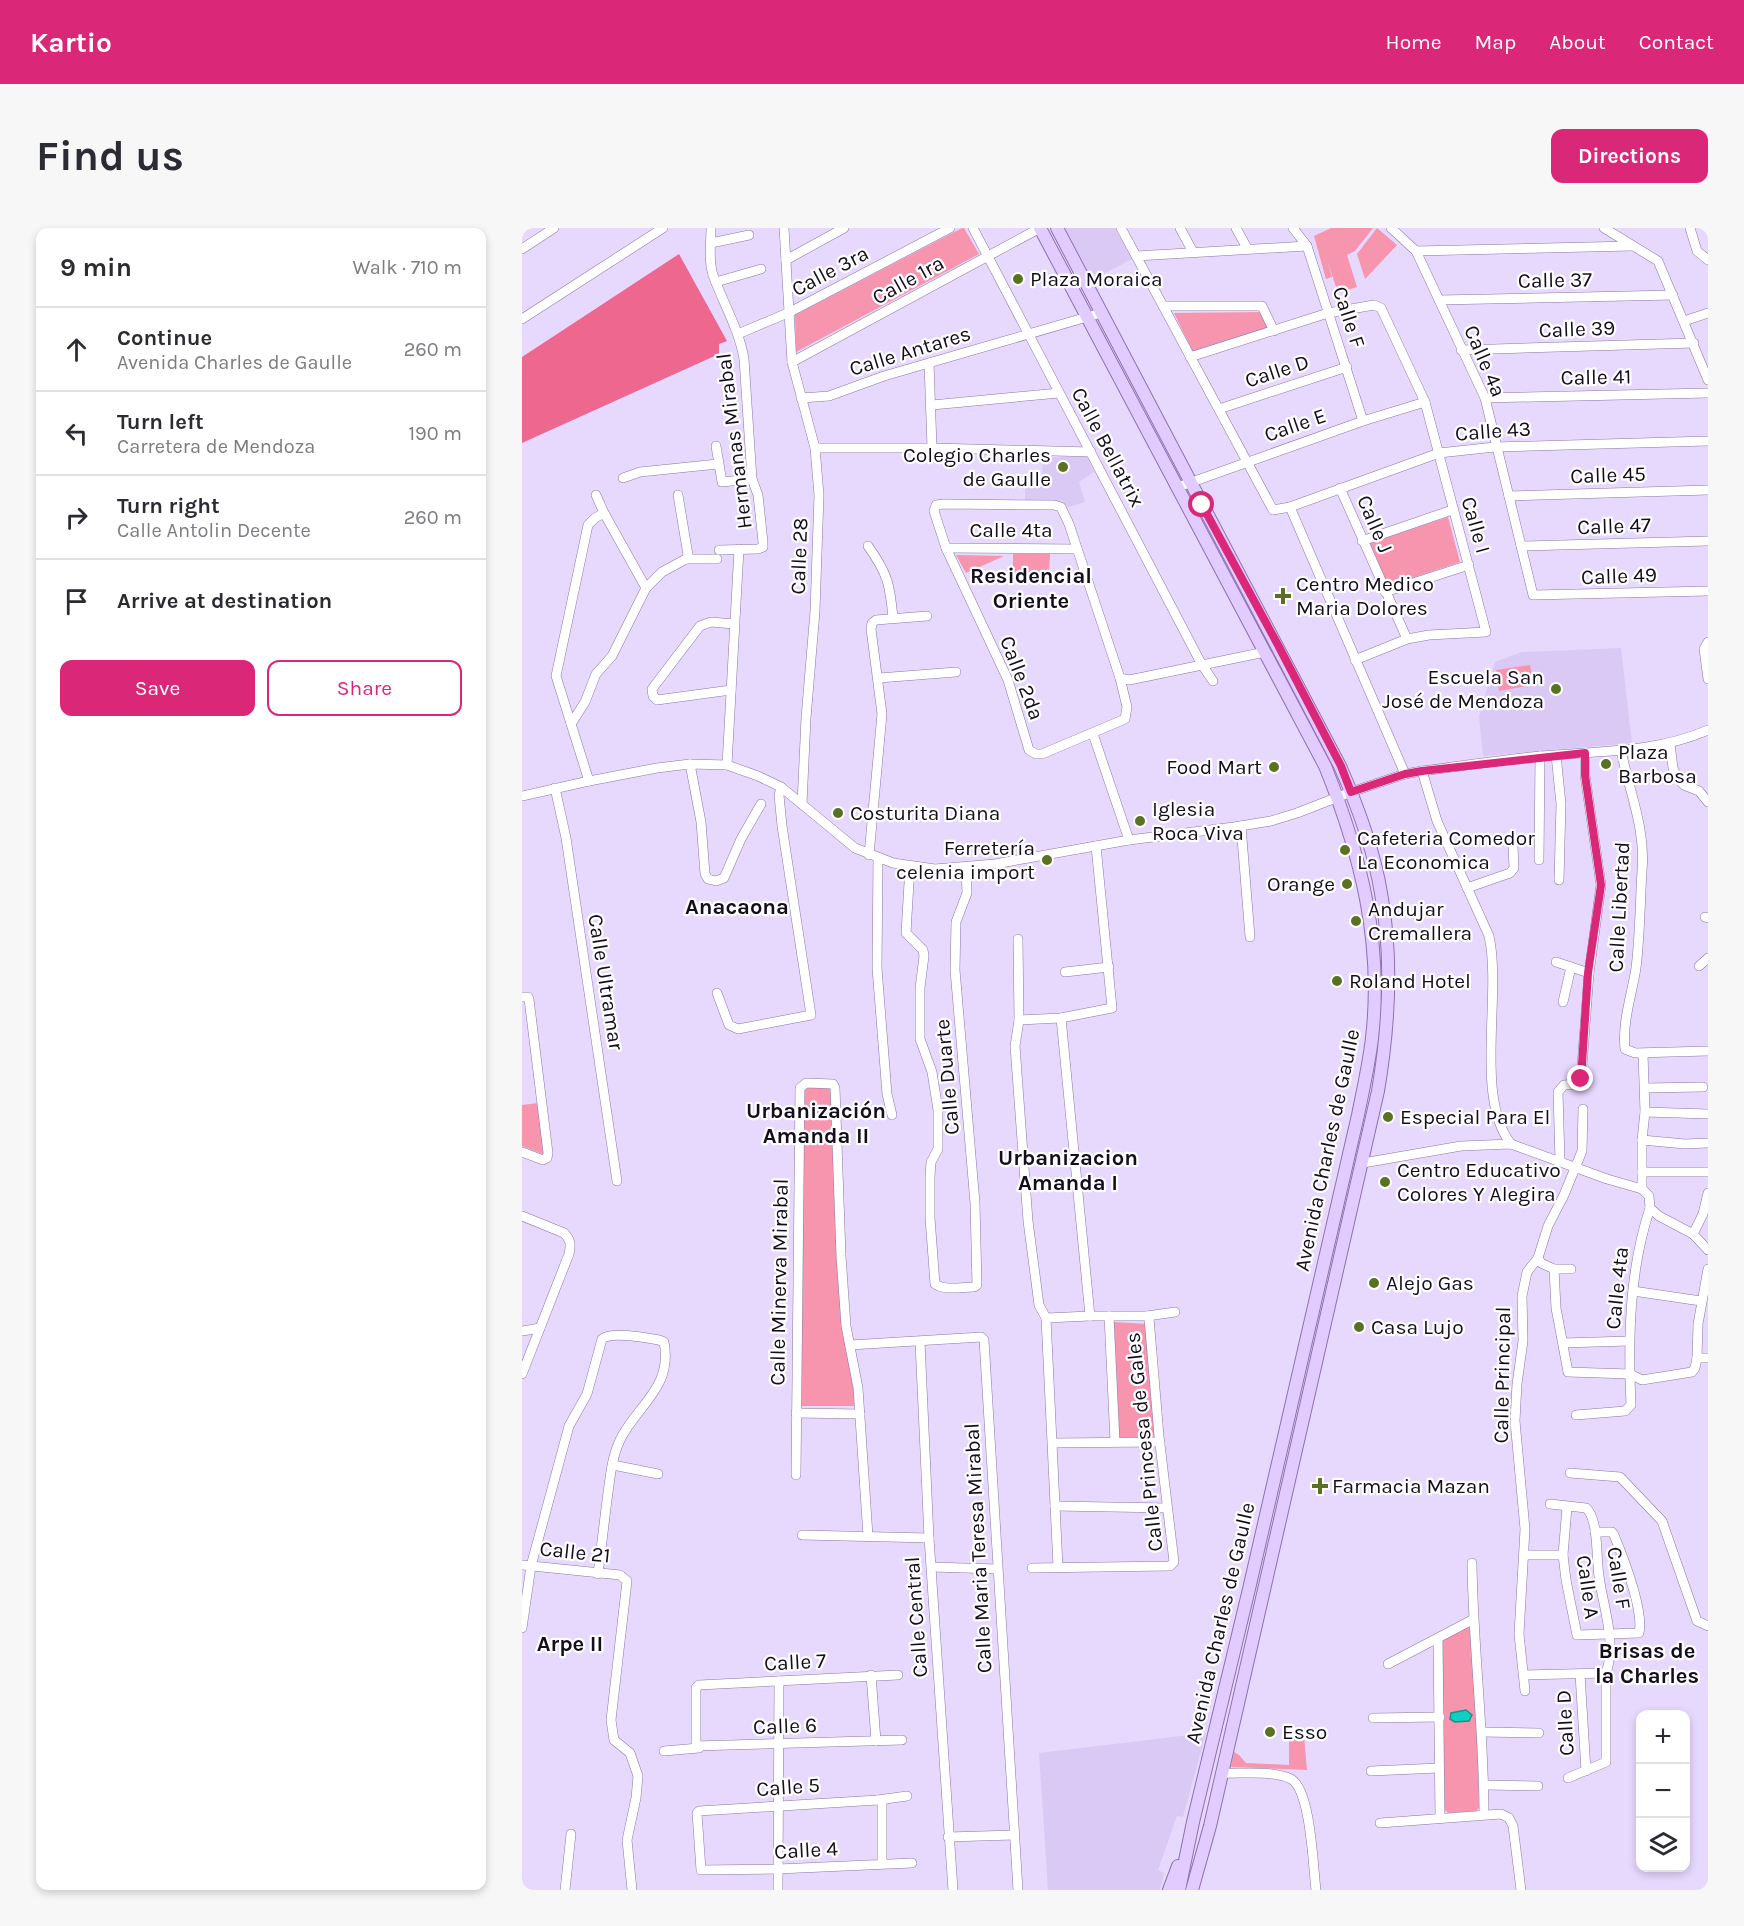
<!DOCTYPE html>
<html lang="en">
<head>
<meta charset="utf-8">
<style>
	body { margin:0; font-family:Karla,sans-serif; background:#f7f7f7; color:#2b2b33 }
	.controls { position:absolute; right:18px; bottom:18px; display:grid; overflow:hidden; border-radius:12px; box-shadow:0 3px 9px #0003 }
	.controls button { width:54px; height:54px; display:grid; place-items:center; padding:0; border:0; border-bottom:2px solid #e1e1e2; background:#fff; color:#2b2b33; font:30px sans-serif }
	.stop { position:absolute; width:18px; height:18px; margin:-14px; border:4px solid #db2777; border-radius:50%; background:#fff }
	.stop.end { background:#db2777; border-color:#fff; box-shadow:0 2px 6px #0008 }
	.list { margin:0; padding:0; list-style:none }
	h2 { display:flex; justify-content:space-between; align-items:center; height:78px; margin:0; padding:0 24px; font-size:26px }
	h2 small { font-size:20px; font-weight:400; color:#7c7c81 }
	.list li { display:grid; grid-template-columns:39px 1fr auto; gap:18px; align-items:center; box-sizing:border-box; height:84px; padding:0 24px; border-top:2px solid #e1e1e2 }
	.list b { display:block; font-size:22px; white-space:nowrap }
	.list p { margin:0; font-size:20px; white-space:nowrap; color:#7c7c81 }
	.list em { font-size:20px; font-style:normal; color:#7c7c81 }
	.actions { display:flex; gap:12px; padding:18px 24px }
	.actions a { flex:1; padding:14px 0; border:2px solid #db2777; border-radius:12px; text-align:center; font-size:21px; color:#db2777 }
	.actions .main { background:#db2777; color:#fff }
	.icon { flex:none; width:33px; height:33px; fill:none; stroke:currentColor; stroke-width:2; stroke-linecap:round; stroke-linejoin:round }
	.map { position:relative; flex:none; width:1186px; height:1662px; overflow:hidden; border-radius:12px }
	header { display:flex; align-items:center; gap:36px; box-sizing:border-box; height:84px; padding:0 30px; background:#db2777; color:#fff }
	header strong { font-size:28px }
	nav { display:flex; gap:33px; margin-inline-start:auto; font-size:21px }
	.intro { display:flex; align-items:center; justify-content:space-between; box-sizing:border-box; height:144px; padding:0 36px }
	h1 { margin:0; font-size:42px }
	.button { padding:15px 27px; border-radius:12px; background:#db2777; color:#fff; font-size:21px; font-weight:700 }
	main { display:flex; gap:36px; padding:0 36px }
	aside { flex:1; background:#fff; border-radius:12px; box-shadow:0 3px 9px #0003 }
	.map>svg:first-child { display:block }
</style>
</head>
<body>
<header>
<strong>Kartio</strong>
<nav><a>Home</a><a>Map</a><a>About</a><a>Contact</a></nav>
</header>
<div class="intro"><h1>Find us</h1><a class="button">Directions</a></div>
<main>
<aside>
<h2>9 min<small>Walk · 710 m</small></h2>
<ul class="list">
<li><svg class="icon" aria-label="ahead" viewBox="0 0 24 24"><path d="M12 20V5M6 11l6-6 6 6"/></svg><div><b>Continue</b><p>Avenida Charles de Gaulle</p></div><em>260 m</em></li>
<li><svg class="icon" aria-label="left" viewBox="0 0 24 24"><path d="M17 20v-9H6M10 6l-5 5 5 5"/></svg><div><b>Turn left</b><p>Carretera de Mendoza</p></div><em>190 m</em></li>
<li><svg class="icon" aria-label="right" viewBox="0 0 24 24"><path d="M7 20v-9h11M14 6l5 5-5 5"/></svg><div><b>Turn right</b><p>Calle Antolin Decente</p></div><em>260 m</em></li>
<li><svg class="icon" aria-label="arrive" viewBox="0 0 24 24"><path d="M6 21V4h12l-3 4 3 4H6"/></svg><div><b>Arrive at destination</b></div></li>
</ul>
<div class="actions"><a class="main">Save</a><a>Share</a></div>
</aside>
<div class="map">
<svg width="1186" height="1662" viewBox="0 0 1186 1662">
	<rect width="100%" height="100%" fill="#e7d8fe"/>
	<g fill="#dbc9f5">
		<polygon points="543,0 593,0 610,31 570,52"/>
		<polygon points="521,229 565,229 572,244 557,254 563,274 546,279 540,273 503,273 503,253 520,252"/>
		<polygon points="1099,420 1110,515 961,528 957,488 973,434 1000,424"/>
		<polygon points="684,1505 661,1589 655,1588 636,1642 642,1645 638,1662 526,1662 517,1525"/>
	</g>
	<g fill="#f794ae">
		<polygon points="440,0 442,0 457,26 274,124 273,87"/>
		<polygon points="809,0 851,0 833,23 825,27 835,59 816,65 805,32 810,49 804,51 792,8"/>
		<polygon points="855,0 875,17 843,51 835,26"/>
		<polygon points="742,84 749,102 672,126 652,85"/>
		<polygon points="926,289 938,334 866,358 848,315"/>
		<polygon points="491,326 528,326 527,345 491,345"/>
		<polygon points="434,327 482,328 444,345"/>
		<polygon points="1008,437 1012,457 977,463 974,442"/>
		<polygon points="281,858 311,859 314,991 335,1178 275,1178"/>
		<polygon points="17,875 23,927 0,918 0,877"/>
		<polygon points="592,1094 625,1096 635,1210 595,1211"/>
		<polygon points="945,1399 948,1401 955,1484 957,1580 954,1583 926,1585 922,1581 922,1575 919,1415 922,1409"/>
		<polygon points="782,1508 785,1542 709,1539 712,1524 717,1527 724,1535 767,1537 767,1511"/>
	</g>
	<polygon fill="#ed678f" points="157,26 205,113 197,116 197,126 0,215 0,129"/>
	<polygon fill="#0ed0be" stroke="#10968e" stroke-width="1.5" points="944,1482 950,1487 947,1493 933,1494 928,1491 929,1485"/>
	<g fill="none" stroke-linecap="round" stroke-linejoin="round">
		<defs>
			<g id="minor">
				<path d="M189,0C189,15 186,32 191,47C201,75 217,101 222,131L230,251L236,267L241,314V319L236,321L197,322"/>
				<polyline points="262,0 270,134 293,220 297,267 293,383 284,490 280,576"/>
				<polyline points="451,0 680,437 691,453"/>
				<polyline points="599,0 751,282 768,279 917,225 973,219 1186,213"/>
				<polyline points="658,0 671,24"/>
				<polyline points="714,0 725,20"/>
				<polyline points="771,0 785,18 841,193"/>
				<polyline points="869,0 894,23 963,170 1011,367 1186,363"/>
				<polyline points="1082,0 1136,33 1186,152"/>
				<polyline points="1168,0 1175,23 1186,32"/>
				<polyline points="189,15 227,7"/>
				<polyline points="0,21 32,0"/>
				<polyline points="894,23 1110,18"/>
				<polyline points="614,28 785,18"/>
				<polyline points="264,32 322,0"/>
				<polyline points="194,54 239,41"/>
				<polyline points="917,72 1151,67"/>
				<polyline points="641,78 740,78 752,103"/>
				<polyline points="0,91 141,0"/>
				<polyline points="1162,93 1186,85"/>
				<polyline points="216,106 268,84 428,0"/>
				<polyline points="939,122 1172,115"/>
				<polyline points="668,129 806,85 852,77 859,80 903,174 964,404 907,407 885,411 833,432"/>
				<polyline points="270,134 518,0"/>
				<polyline points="407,135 410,220"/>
				<polyline points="279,170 307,168 362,148 579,85"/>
				<polyline points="963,170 1186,165"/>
				<polyline points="410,177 537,165"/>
				<polyline points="697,181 825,139"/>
				<polyline points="194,218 200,254 230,251"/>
				<polyline points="293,220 410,220 569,224"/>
				<polyline points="101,250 118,244 196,236"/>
				<polyline points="656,259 841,193 903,174"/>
				<polyline points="818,260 885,411"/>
				<polyline points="74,267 82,285 124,360"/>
				<polyline points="156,267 166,327 164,331"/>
				<polyline points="987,268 1186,262"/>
				<polygon points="422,276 532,277 539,279 547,296 598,450 605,479 603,491 520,526 514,526 507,522 486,452 424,320 412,283 414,277"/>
				<polyline points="768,279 883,546"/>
				<polyline points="840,313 930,282"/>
				<path d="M346,318C366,346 368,357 371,390"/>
				<polyline points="999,318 1186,313"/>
				<polyline points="424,320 555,321"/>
				<polyline points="863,364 947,337"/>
				<polyline points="1186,414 1182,421 1186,451"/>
				<polyline points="357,450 434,444"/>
				<polyline points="598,450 607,452 617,450 743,424"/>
				<polyline points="209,462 135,472 131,468 130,461 178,398 189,394 212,396"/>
				<polyline points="49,496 63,474 74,446 90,428 124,360 140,344 164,331 195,331"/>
				<polyline points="571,506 607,612"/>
				<polyline points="1148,516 1151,540 1156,551 1162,557 1177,563 1186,574"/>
				<path d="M1099,522C1107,563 1124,601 1120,643C1118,675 1118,708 1114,740C1110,766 1100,794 1103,821L1113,825L1186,823"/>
				<polyline points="1034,527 1039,576 1037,652"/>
				<polyline points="168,536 179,594 183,646 186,651 194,653 202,650 219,611 239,576"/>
				<polyline points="205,537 217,321"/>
				<path d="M900,543L915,593L967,708C980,767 952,869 989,916"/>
				<polyline points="67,553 34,448 66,297 73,290 82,285"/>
				<polyline points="33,560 44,610 95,953"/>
				<path d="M0,568L67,553L135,540L168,536L205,537L236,548L259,559L333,620L371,635L413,641L473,636L607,612L712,599L749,593L775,585L829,564L883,546L900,543C940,538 979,532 1019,528C1075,523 1133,525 1186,502"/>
				<polyline points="719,598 728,709"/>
				<polyline points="347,627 360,486 349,401 350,395 354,392 405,388"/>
				<polyline points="356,630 355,740 365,866 370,887"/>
				<polyline points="1017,632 1018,528"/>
				<path d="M388,638L384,705L401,722L402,728L398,760V811L410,844L416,882V921L409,934L408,949V990L413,1056C423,1063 440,1059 452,1059L455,1057L453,975L433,742L434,694L445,665L444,639"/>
				<polyline points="945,660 988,645 992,640 991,617"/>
				<polyline points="1183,689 1186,690"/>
				<polyline points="496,711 497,792 493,818 506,993 517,1077 524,1090 536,1339"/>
				<polyline points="1034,734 1067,745"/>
				<polyline points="1177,738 1186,730"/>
				<polyline points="543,744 587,739"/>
				<polyline points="195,765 207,797 216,801 289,787 260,598 257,567 259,559"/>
				<polyline points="0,769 6,769 7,771 26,925 25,930 21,932 0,924"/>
				<polyline points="1041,774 1049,739"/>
				<polyline points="539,790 568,1088"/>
				<polyline points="497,792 539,790 590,780 574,618"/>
				<polyline points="1123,860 1181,859"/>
				<polyline points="1123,884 1186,886"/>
				<polyline points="1120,912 1163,916 1186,915"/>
				<polyline points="1038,933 1036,864 1042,857 1056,856 1059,851 1067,745 1079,657 1063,547 1063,525"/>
				<polyline points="841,935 939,918 989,916 1085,951 1120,961 1127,968 1128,980 1137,988 1171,1006 1186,1022"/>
				<polyline points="1120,944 1186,944"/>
				<polyline points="1120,961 1120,912 1123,884 1121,826"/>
				<path d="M0,988L42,1005C49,1012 49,1017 47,1026L0,1146"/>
				<polyline points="1171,1006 1181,986 1186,965"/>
				<polyline points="1016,1030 1019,1035 1032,1041 1034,1080 1046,1144 1108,1146 1120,1152 1170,1144 1173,1140 1175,1130 1186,1130"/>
				<polyline points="1032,1041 1049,1041"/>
				<polyline points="1111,1063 1179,1073"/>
				<polyline points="587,1088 593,1214"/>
				<polyline points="625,1088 653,1084"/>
				<polyline points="0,1103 18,1100"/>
				<polyline points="398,1114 407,1310 431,1662"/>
				<polyline points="1041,1115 1107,1113"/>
				<polyline points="328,1117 459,1109 462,1112 496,1662"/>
				<polyline points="1175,1130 1176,1096 1186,1041"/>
				<polyline points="274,1185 338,1186"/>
				<path d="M1054,1187L1103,1183L1109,1177C1106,1111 1107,1043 1128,980"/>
				<polyline points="531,1215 638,1214"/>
				<polyline points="91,1237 136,1246"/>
				<polyline points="1048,1245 1098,1249 1140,1293 1175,1393 1186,1398"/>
				<polyline points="274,1247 278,860 284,855 311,856 313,860 319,1028 324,1098 336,1160 346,1308"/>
				<path d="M1028,1276L1064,1280C1077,1291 1074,1331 1077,1348C1081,1379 1095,1414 1084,1445V1534L1046,1550"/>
				<polyline points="533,1278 645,1280"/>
				<path d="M1045,1279L1041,1327L1044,1352L1055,1407L1117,1405C1122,1383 1101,1329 1092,1307L1090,1304H1073"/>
				<polyline points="280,1307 407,1310"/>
				<polyline points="1003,1327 1041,1327"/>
				<path d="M950,1335C951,1419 962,1502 962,1586"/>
				<polyline points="0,1337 98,1347 105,1353 89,1492 92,1512 108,1525 116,1548 114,1570 105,1612 110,1662"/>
				<polyline points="410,1339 475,1341"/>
				<polyline points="510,1340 648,1338 652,1334 637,1208 627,1090 625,1088 568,1088 524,1090"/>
				<path d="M0,1400L9,1338L47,1198L65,1166L80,1111C89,1103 125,1110 137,1112L142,1114C151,1160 115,1177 98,1212C89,1231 88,1252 85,1272C82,1296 79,1321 76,1346"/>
				<polyline points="916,1411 918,1589"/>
				<polyline points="866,1436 950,1392"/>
				<polyline points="1058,1446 1064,1543"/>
				<polyline points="349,1447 354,1513"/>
				<polyline points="376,1447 177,1457 174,1460 174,1518 380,1512"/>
				<polyline points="1002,1447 1084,1445"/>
				<polyline points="1003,1463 997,1406 1003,1301 993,1193 995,1156 1001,1113 1000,1068 1005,1044 1016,1030 1026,998 1042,967 1060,923 1061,881"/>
				<polyline points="851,1490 918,1489"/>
				<polyline points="960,1504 1017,1505"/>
				<polyline points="142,1523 177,1520"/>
				<polyline points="849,1543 917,1540"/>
				<path d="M699,1545C719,1546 752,1542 769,1551C789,1562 791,1639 794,1662"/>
				<polyline points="962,1557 1016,1558"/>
				<polyline points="356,1572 385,1568"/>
				<polyline points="858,1595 979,1586 987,1590 991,1598 999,1662"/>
				<polyline points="426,1609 492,1607"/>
				<polyline points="360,1636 360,1574 356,1572 177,1583 175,1585 179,1642 256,1641 390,1635"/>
				<polyline points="43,1662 49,1606"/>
				<polyline points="256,1662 257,1453"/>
			</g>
			<g id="major">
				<path d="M518,0L803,538C839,627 861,714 850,810C847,836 841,862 836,887L727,1361L671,1594L657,1662"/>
				<path d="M535,0L818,538C836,579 852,622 859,665C871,730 867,798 856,863L688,1598L670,1662"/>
				<polyline points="647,1662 656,1638"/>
			</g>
		</defs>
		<use href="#minor" stroke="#8a78a3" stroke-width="10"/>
		<use href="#major" stroke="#8d72af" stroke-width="14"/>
		<use href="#minor" stroke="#fff" stroke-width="9"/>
		<use href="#major" stroke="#e2cbfe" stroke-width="12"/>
	</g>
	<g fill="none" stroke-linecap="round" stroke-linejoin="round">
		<polyline stroke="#db2777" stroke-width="8" points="680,277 756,417 819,538 829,564 883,546 900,543 1063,525 1063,547 1079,657 1066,745 1059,851"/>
	</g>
	<g fill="#5a7121" stroke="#fff" stroke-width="2">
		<circle cx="496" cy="51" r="6"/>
		<circle cx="541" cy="239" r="6"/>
		<path d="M758 359h6v6h6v6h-6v6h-6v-6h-6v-6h6z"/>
		<circle cx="1034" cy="461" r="6"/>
		<circle cx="1084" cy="536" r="6"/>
		<circle cx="752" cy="539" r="6"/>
		<circle cx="316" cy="585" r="6"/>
		<circle cx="618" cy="593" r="6"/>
		<circle cx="823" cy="622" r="6"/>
		<circle cx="525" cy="632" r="6"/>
		<circle cx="825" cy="656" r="6"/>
		<circle cx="834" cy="693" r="6"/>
		<circle cx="815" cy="753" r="6"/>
		<circle cx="866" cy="889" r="6"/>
		<circle cx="863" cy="954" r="6"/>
		<circle cx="852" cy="1055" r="6"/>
		<circle cx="837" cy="1099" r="6"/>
		<path d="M795 1249h6v6h6v6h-6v6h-6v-6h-6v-6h6z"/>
		<circle cx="748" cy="1504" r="6"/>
	</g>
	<g text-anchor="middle" stroke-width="4.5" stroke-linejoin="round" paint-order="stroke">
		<g font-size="21" fill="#140d1d" stroke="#fff">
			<text transform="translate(308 43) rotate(-28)" y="7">Calle 3ra</text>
			<text transform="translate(386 52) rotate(-29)" y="7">Calle 1ra</text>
			<text transform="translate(1033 52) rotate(-1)" y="7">Calle 37</text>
			<text transform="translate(827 89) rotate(72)" y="7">Calle F</text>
			<text transform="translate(1055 101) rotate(-2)" y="7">Calle 39</text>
			<text transform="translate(388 123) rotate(-17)" y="7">Calle Antares</text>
			<text transform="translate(963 133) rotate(67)" y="7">Calle 4a</text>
			<text transform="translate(755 143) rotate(-18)" y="7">Calle D</text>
			<text transform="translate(1074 149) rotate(-1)" y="7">Calle 41</text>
			<text transform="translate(773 197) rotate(-19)" y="7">Calle E</text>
			<text transform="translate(971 203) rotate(-4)" y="7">Calle 43</text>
			<text transform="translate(212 213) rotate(-97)" y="7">Hermanas Mirabal</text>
			<text transform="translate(586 219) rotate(62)" y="7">Calle Bellatrix</text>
			<text transform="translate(1086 247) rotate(-2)" y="7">Calle 45</text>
			<text transform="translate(853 296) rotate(67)" y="7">Calle J</text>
			<text transform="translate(954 297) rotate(74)" y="7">Calle I</text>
			<text transform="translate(1092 298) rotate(-2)" y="7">Calle 47</text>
			<text x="489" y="309">Calle 4ta</text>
			<text transform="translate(277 328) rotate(-88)" y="7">Calle 28</text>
			<text transform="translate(1097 348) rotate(-2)" y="7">Calle 49</text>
			<text transform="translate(500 450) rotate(69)" y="7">Calle 2da</text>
			<text transform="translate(1097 679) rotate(-87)" y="7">Calle Libertad</text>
			<text transform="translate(84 754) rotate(81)" y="7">Calle Ultramar</text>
			<text transform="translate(425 849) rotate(-95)" y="7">Calle Duarte</text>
			<text transform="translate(805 922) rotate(-78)" y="7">Avenida Charles de Gaulle</text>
			<text transform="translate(257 1054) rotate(-89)" y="7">Calle Minerva Mirabal</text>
			<text transform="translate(1095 1060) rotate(-84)" y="7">Calle 4ta</text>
			<text transform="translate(980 1147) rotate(-89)" y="7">Calle Principal</text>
			<text transform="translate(622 1214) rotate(-96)" y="7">Calle Princesa de Gales</text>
			<text transform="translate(456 1320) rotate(-93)" y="7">Calle Maria Teresa Mirabal</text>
			<text transform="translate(53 1324) rotate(6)" y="7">Calle 21</text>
			<text transform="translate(1097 1350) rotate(81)" y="7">Calle F</text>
			<text transform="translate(1066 1359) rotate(82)" y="7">Calle A</text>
			<text transform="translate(394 1389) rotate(-94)" y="7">Calle Central</text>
			<text transform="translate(698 1395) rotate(-77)" y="7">Avenida Charles de Gaulle</text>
			<text transform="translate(273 1434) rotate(-3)" y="7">Calle 7</text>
			<text transform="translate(1043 1495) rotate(-93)" y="7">Calle D</text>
			<text transform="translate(263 1498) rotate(-2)" y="7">Calle 6</text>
			<text transform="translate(266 1559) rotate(-4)" y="7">Calle 5</text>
			<text transform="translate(284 1622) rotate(-3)" y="7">Calle 4</text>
		</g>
		<g font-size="21" fill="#140d1d" stroke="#fff" text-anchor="start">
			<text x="508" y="58">Plaza Moraica</text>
			<text x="529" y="234" text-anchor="end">Colegio Charles<tspan x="529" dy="24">de Gaulle</tspan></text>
			<text x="774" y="363">Centro Medico<tspan x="774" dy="24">Maria Dolores</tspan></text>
			<text x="1022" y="456" text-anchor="end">Escuela San<tspan x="1022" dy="24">José de Mendoza</tspan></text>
			<text x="1096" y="531">Plaza<tspan x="1096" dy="24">Barbosa</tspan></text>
			<text x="740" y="546" text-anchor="end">Food Mart</text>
			<text x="630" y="588">Iglesia<tspan x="630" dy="24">Roca Viva</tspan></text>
			<text x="328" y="592">Costurita Diana</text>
			<text x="835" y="617">Cafeteria Comedor<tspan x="835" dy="24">La Economica</tspan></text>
			<text x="513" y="627" text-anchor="end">Ferretería<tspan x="513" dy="24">celenia import</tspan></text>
			<text x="813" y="663" text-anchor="end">Orange</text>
			<text x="846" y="688">Andujar<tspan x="846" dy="24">Cremallera</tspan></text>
			<text x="827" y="760">Roland Hotel</text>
			<text x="878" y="896">Especial Para El</text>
			<text x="875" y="949">Centro Educativo<tspan x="875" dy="24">Colores Y Alegira</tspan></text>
			<text x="864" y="1062">Alejo Gas</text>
			<text x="849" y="1106">Casa Lujo</text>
			<text x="810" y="1265">Farmacia Mazan</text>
			<text x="760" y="1511">Esso</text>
		</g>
		<g font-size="22" font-weight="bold" fill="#140d1d" stroke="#fff">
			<text x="509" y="355">Residencial<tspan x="509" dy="25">Oriente</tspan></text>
			<text x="215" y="686">Anacaona</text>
			<text x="294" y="890">Urbanización<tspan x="294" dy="25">Amanda II</tspan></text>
			<text x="546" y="937">Urbanizacion<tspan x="546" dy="25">Amanda I</tspan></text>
			<text x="48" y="1423">Arpe II</text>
			<text x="1125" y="1430">Brisas de<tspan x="1125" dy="25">la Charles</tspan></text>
		</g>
	</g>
</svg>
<div class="controls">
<button>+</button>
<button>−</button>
<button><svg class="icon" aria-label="layers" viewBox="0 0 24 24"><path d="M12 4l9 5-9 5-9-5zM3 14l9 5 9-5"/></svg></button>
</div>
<div class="stop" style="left:680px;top:277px"></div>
<div class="stop end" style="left:1059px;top:851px"></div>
</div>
</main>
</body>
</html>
